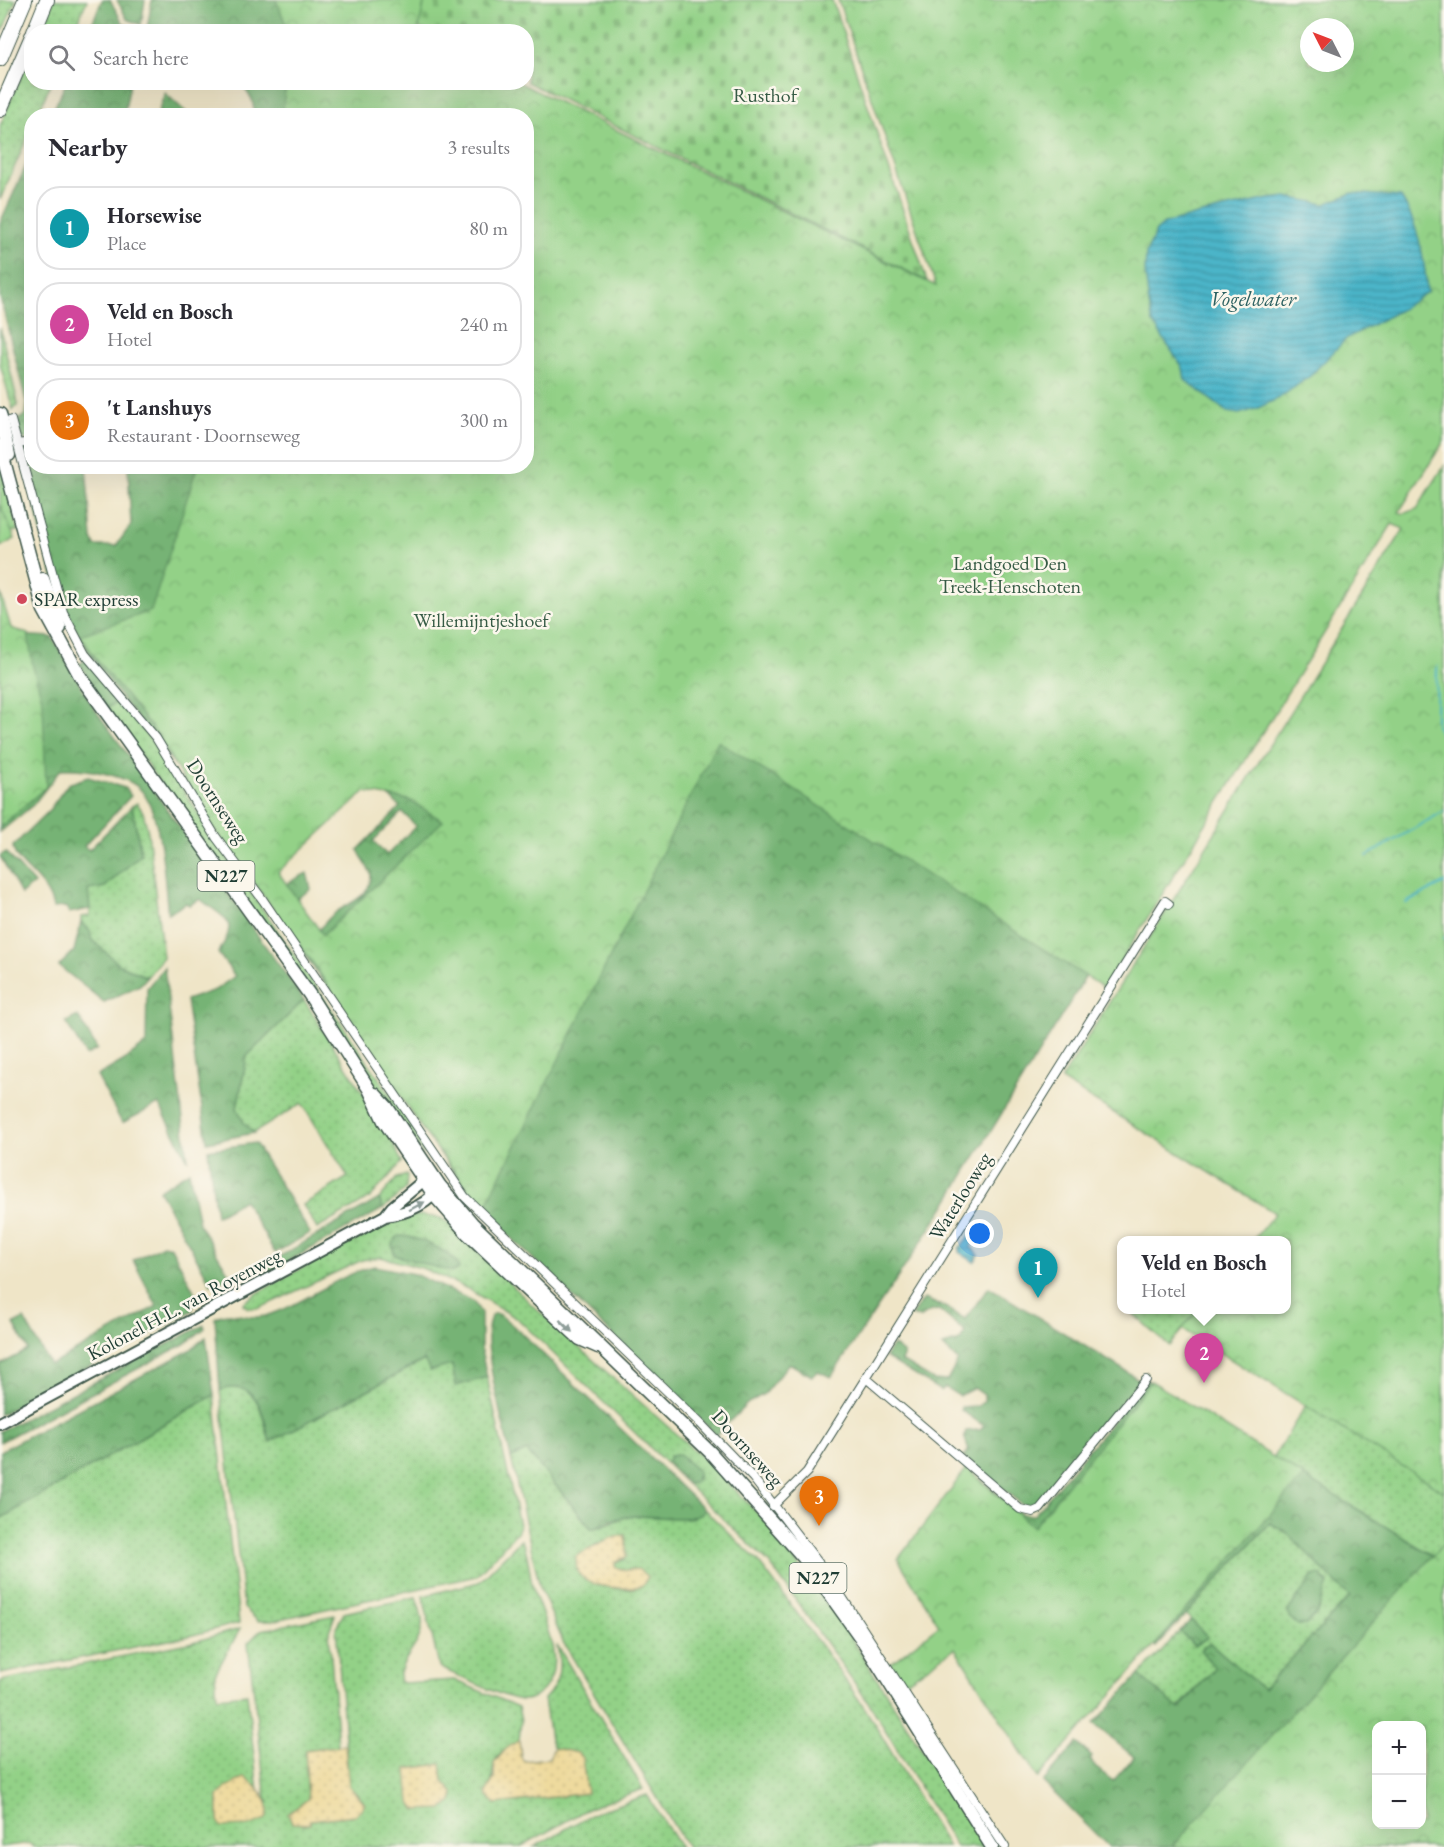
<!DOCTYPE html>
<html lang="en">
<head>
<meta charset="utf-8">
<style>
	body { margin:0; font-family:"EB Garamond",serif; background:#f2f2f3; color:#2b2b33 }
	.controls { position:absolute; right:18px; bottom:18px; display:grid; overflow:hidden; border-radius:12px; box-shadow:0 6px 24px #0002 }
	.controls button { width:54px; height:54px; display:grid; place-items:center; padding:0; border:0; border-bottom:2px solid #e1e1e2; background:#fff; color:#2b2b33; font:30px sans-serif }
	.compass { position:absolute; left:1300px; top:18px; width:54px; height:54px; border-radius:50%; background:#fff; box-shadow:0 6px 24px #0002; rotate:312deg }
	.you { position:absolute; left:980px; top:1234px; width:21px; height:21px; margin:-15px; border:4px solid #fff; border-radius:50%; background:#1a73e8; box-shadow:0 0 0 9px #1a73e833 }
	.badge { display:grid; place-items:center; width:39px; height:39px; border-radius:50%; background:#7c3aed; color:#fff; font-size:20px; font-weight:700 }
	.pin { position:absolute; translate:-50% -50px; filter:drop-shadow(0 2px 3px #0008) }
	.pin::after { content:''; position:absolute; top:32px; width:21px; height:18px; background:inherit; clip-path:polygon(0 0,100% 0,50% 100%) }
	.popup { position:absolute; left:1117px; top:1236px; width:174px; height:78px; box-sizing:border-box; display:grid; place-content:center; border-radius:12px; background:#fff; filter:drop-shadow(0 2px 4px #0005); font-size:20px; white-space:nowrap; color:#7c7c81 }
	.popup b { font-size:22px; color:#2b2b33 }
	.popup::after { content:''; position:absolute; left:50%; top:100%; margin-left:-12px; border:12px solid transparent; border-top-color:#fff }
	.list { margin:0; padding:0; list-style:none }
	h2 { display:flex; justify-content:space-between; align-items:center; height:78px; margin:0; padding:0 24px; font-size:26px }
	h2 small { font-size:20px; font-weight:400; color:#7c7c81 }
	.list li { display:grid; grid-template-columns:39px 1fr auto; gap:18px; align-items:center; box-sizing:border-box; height:84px; margin:0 12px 12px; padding:0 12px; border:2px solid #e1e1e2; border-radius:24px }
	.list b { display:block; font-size:22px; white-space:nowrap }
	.list p { margin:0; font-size:20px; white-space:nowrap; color:#7c7c81 }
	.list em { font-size:20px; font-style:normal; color:#7c7c81 }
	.icon { flex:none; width:33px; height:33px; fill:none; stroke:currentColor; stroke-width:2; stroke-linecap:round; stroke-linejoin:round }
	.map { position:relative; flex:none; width:1444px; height:1847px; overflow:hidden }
	.search { position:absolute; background:#fff; box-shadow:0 6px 24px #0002; left:24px; top:24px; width:510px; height:66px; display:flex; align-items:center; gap:15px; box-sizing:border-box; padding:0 21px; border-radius:24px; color:#7c7c81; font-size:22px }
	.panel { position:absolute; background:#fff; box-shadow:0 6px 24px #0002; left:24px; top:108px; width:510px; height:366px; border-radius:24px }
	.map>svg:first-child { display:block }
</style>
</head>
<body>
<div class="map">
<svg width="1444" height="1847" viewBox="0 0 1444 1847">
	<defs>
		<pattern id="grass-dots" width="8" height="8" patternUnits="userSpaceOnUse" patternTransform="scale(1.5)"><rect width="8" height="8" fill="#93d187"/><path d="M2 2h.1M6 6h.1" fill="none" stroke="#7eb475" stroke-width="1.8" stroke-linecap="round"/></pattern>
		<pattern id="forest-crowns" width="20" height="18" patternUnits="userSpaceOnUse" patternTransform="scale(1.5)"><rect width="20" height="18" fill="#76b374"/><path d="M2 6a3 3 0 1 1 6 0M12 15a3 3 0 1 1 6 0" fill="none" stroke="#609360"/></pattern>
		<pattern id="sand-dots" width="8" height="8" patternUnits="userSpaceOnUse" patternTransform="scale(1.5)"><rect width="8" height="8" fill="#eeda9e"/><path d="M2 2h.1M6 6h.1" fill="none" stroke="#ccbc89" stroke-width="1.8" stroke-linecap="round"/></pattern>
		<pattern id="cemetery-stones" width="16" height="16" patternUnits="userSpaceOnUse" patternTransform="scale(1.5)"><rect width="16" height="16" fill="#93d187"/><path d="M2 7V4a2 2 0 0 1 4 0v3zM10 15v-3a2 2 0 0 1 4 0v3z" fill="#7eb475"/></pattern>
		<pattern id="park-crowns" width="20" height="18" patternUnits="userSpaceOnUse" patternTransform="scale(1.5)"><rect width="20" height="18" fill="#93d187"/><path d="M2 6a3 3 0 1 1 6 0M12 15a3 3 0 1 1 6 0" fill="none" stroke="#7eb475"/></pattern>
		<pattern id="water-rules" width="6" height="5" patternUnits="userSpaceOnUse" patternTransform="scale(1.5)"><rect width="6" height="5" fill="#4bb5c9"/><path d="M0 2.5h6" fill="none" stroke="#3e94a4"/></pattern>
	</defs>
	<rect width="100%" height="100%" fill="#fbf7ec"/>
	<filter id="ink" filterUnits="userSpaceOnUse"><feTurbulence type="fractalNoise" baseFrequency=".0167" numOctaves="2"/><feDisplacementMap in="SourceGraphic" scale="12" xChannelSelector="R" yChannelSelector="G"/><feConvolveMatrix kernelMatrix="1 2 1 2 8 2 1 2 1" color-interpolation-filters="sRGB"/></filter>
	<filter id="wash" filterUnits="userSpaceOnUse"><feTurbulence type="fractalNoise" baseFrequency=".008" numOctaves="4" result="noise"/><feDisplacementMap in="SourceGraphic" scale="24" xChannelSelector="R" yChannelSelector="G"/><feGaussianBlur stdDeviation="1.35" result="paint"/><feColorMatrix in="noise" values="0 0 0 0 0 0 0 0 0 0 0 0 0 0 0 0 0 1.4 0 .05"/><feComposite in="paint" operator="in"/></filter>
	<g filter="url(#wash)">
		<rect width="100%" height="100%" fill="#efe5c7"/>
		<g fill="url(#grass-dots)" stroke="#59875e" stroke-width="1.5" fill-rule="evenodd">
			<polygon points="0,0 16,0 0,37"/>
			<polygon points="54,0 87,0 74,31 40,32"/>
			<polygon points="31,52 32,82 51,83 37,115 32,116 31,129 0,200 0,126"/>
			<polygon points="0,327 17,399 18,405 13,410 0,364"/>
			<polygon points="0,460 18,531 5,532 0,514"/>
			<polygon points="120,700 153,743 220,847 428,1149 427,1152 423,1154 107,708"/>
			<polygon points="137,803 143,812 148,832 163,957 147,977 120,965 91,939 90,931 81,922 81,917 90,916 88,890 105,887 141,854 132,806"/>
			<polygon points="304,1000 384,1126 402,1162 370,1198 317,1229 303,1205 348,1177 302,1103 254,1133 244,1123 237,1108 247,1056"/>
			<polygon points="407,1175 406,1189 383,1209 379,1199 397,1178"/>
			<path d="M422,1215L441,1218L450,1224L534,1307L714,1468L768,1524L846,1630L984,1847H956L871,1706L770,1564L687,1484L695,1482L698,1476L685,1458H669L667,1464L518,1319L468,1289L422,1268L381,1257L362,1260L260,1308H248L243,1304C250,1293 375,1230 395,1222C404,1218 413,1216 422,1215Z"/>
			<polygon points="1129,1310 1198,1310 1169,1346"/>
			<path d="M425,1360L452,1365L457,1385L487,1377L519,1525L518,1531L476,1576L271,1621H258L244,1608L220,1390C260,1378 261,1415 270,1442Z"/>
			<polygon points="214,1395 239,1623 189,1636 0,1674 0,1519"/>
			<polygon points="1306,1405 1444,1487 1444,1548 1435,1557 1273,1458"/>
			<path d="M527,1451L592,1529L629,1516L692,1518L702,1513L704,1509L758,1561L822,1647L866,1710L948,1847H687L563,1642L540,1587L511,1458ZM625,1535V1560L615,1562V1567L626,1570L633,1569L643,1585C624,1594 588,1587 576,1569C588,1545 598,1541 625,1535Z"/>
			<polygon points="1270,1523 1286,1532 1350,1597 1263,1689 1210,1643 1215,1668 1177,1709 1139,1675 1180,1631 1194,1646 1207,1636 1186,1615"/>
			<path d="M521,1540C529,1551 529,1574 533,1588C541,1618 568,1661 544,1689C539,1695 533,1699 525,1700C511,1702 459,1676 443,1669L439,1666L423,1596L479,1582Z"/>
			<path d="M416,1597C419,1606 423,1617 422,1625C420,1649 400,1656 399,1681L403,1683L454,1680L518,1707L521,1721L519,1740C511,1747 497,1753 494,1764C491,1775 495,1782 486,1792L496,1804L587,1793L581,1758L577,1753L554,1748L550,1739L544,1699C561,1682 561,1667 557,1645L643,1789L591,1807L520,1847H33L29,1843L0,1847V1681L189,1643L240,1629L215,1674L217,1697L247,1694L258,1791L248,1780L218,1796V1820L269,1801L266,1798L248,1643L261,1630L335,1615L329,1631L338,1746L305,1750L308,1799L288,1814L292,1823L310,1824V1820L356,1815L363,1801L349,1786L336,1627L344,1613ZM441,1764L443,1781L454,1797L407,1769Z"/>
			<polygon points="647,1795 680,1847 534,1847 594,1813"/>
		</g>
		<g fill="url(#forest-crowns)" stroke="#4a7854" stroke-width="1.5" fill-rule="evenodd">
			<polygon points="102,0 110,0 123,23 137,31 89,31"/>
			<polygon points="117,0 145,0 141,25 127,19"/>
			<polygon points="152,0 277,0 292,31 167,32 165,26 147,29"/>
			<path d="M240,82L478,83L932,305L1038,114L1088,973L940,1214L831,1377L818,1371L812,1376L789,1363L764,1394L748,1403L716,1435L473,1201L269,903L289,882L307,873L311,889L294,901L318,931C323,925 328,918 335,913C351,901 371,898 371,874L358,850L400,807L389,796L363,790L180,772C149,732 115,693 88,651C49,592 37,515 22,446L31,445L32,466L86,467L92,538L95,546H116L131,525L128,467L526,466V116L255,115L252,99ZM402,812L416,826L387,855L373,841Z"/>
			<polygon points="130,83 124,115 51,115 66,83"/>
			<polygon points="165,93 187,113 187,115 157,115"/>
			<polygon points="31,155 32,438 21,440 16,422 26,414 27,405 0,297 0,223"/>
			<path d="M20,635L52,637L94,708L304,1000L247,1056L237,1108L244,1123L254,1133L207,1142L186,1000L215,990L235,976L218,953C240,920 226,920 200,899L189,905L186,903L168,914C164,882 163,813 140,789C125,774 82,768 61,769L33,805L0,832Z"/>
			<polygon points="86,660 120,700 107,708 79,664"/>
			<path d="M88,777L125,788L131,796L84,846L89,850L132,806L141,854L105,887L88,890L90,909L69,913L66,907L53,908C48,879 14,866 13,846L47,813L68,784Z"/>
			<polygon points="6,852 34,884 21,894 0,856"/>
			<polygon points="81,922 90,931 91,939 120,965 147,977 140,985 104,1002 59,966 74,951"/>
			<polygon points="164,967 188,1160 159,1104 122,1123 97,1076 123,1061 146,1044 147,988"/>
			<polygon points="78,1016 97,1049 86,1056 66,1022"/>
			<polygon points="255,1143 310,1233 275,1253 244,1200 216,1216 208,1150"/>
			<polygon points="189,1171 199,1224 231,1277 211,1284 159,1190"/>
			<polygon points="379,1199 383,1209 269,1272 265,1265"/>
			<path d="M398,1236C414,1235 456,1252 459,1269L452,1272L397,1256L394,1254L392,1244Z"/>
			<polygon points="163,1245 171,1247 196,1295 192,1311 0,1415 0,1365 28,1350 14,1324 24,1319 50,1365 58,1361 157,1306 133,1260"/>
			<path d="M375,1266L414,1274L473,1301L481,1313V1351L487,1377L456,1386L452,1365L430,1371L424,1360L270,1442C263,1414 259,1378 220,1390L215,1318C232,1308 247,1321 265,1316C304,1305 336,1275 375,1266Z"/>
			<polygon points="989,1287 1140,1380 1038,1504 1029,1510 963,1457 969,1450 964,1436 966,1431 980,1430 984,1426 961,1410 961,1407 978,1406 984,1401 984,1395 974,1388 959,1396 945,1387 941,1391 885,1357 893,1345 904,1354 901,1361 933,1380 947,1381 958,1361 943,1346 960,1341 965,1332 939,1310 931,1311 919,1318 912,1315 924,1299 945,1307 965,1319"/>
			<path d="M493,1314H499L517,1329L704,1509L702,1513C692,1523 649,1515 633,1516C619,1517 604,1522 592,1529L527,1451L511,1458C506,1433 476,1331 493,1314Z"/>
			<polygon points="204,1325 205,1328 186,1343 0,1442 0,1431"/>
			<polygon points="206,1337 214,1395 0,1519 0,1451 190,1350"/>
			<path d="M1147,1380L1435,1557L1444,1847H1109L1043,1782L1077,1743L1092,1757L1090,1759L1095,1767L1113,1781L1134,1757L1094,1724L1139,1675L1179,1709L1215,1668L1200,1650L1210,1643L1263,1689L1350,1597L1286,1532L1270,1523L1156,1647L974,1474L1022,1514L1034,1515ZM1376,1726H1422V1824H1376Z"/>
			<polygon points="679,1455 698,1471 695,1482 687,1484 667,1464 670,1456"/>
			<polygon points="1319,1574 1328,1584 1317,1613 1306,1625 1298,1625 1289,1617 1288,1611 1313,1576"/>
			<polygon points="1191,1620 1208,1637 1194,1646 1180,1631"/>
		</g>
		<g fill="url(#sand-dots)" stroke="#868c69" stroke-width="1.5">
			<path d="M625,1535L627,1557L615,1562V1567L626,1570L638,1569L648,1577L643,1585C630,1591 595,1588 583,1578C576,1573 576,1564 576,1556L611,1538Z"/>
			<polygon points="519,1740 521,1757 524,1761 549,1758 554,1748 578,1753 582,1758 587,1793 496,1804 487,1797 486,1792 494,1779 494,1763 506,1749"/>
			<polygon points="345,1745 349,1786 365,1804 356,1815 310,1820 310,1824 292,1823 288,1814 308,1799 305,1750"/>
			<polygon points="441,1764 443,1781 454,1794 452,1802 443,1809 416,1810 410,1802 407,1769"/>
			<path d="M245,1777C259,1790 274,1800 266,1819L249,1826L222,1827L218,1821V1796L227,1787Z"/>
		</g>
		<polygon fill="url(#cemetery-stones)" stroke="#59875e" stroke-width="1.5" points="420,0 832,0 927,281 527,82 526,32 425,31 411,24"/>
		<g fill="url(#park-crowns)" stroke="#59875e" stroke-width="1.5" fill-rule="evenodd">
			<polygon points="276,0 425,0 418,31 289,32"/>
			<path d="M838,0H1444V441L1399,512L1403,514L1417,509L1444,466V1492L1182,1329L1198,1310H1286V1240H1253L1275,1213L1061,1080L1404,529L1392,524L1104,988L718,741L484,1209L424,1132L315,966L205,817L157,734L99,663L80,635L151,611L197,467L526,466V116L282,115L286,83H520L936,286ZM1309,27H1345V63H1309ZM365,792L409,800L443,821L323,935L278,872Z"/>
			<polygon points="0,505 15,539 0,547"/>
			<polygon points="0,592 11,628 28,634 33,667 43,702 46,787 0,827"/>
			<polygon points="1151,1381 1304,1476 1038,1778 955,1648 903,1684 885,1664 891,1663 939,1625 898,1559 967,1468 1033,1527"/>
			<path d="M1444,1543V1847H1172ZM1376,1726H1422V1824H1376Z"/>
		</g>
		<g fill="url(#water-rules)" stroke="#35797e" stroke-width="1.5">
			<path d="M1352,193L1401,197C1418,224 1425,260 1427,292L1400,310L1347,338L1310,376L1279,398L1256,409L1239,414L1227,412L1185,380L1183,368L1153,323L1149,305L1145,272L1146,254L1156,231L1164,224L1197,215L1268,199L1287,197L1325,204Z"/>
			<polygon points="972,1233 975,1236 971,1247 979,1255 974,1262 959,1252 959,1248"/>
		</g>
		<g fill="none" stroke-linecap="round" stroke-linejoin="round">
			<g stroke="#4bb5c9" stroke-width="2">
				<polyline points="1437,666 1436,725 1444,740"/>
				<polyline points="1367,856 1444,811"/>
				<polyline points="1406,903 1444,883"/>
				<polyline points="1443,939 1444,939"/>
			</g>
		</g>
	</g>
	<g filter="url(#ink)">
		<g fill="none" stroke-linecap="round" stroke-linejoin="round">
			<defs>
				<g id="street">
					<polyline points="11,420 63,612 85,654 156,738 216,837 263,900 465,1197 700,1423 753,1478 827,1574 1005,1847"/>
					<polyline points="17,444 32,442"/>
					<polyline points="97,466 106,466"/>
					<polyline points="866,1378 1020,1509 1033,1512 1040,1509 1146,1380"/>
					<polyline points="773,1506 807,1472 1165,901 1169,904"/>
				</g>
				<path id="secondary" d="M0,1423L385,1216C407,1213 428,1205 440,1186L423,1181L392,1207L385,1216"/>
				<g id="primary">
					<polyline points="0,414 9,455"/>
					<polyline points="0,446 44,610 80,676 309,994 369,1089 384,1121 434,1195 468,1234 538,1300 580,1339 598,1347"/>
					<polyline points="43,579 60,628"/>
					<polyline points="375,1094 387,1107 440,1186 472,1223 710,1452 803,1557 865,1644 992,1847"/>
				</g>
				<g id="highway">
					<polyline points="34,32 47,0"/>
					<polyline points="0,59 25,0"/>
					<polyline points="0,110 32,36"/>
				</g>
			</defs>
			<use href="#street" stroke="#3e564a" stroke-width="10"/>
			<use href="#secondary" stroke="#3e564a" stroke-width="14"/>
			<use href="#primary" stroke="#3e564a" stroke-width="15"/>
			<use href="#highway" stroke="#3e564a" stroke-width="16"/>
			<use href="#street" stroke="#fff" stroke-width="8"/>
			<use href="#secondary" stroke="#fff" stroke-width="10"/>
			<use href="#primary" stroke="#fff" stroke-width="12"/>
			<use href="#highway" stroke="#fff" stroke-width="14"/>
		</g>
		<defs><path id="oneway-solid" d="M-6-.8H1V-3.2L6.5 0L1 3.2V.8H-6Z" transform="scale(1.5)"/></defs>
		<g fill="#8f9e9a">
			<use href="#oneway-solid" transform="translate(417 1206) rotate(-28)"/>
			<use href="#oneway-solid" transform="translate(566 1326) rotate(43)"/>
		</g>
	</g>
	<circle fill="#d1495b" stroke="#fbf7ec" stroke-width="2" cx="22" cy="599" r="6"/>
	<g text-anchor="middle" stroke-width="5" stroke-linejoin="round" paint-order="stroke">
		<g fill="#fbf7ec" stroke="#61756b" stroke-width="1.5">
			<rect x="197.5" y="861" width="57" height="30" rx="4.5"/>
			<rect x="789.5" y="1563" width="57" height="30" rx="4.5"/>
		</g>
		<g font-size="18" font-weight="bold" fill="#1f3d34">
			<text x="226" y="882">N227</text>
			<text x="818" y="1584">N227</text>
		</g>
		<g font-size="20" fill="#365b45" stroke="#fbf7ec">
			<text x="765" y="102">Rusthof</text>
			<text x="1010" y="570">Landgoed Den<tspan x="1010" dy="23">Treek-Henschoten</tspan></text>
			<text x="481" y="627">Willemijntjeshoef</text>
		</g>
		<g font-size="20" fill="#1f3d34" stroke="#fbf7ec" text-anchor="start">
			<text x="34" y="606">SPAR express</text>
		</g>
		<g font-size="20" fill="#1f3d34" stroke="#fbf7ec">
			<text transform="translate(218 801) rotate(57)" y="7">Doornseweg</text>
			<text transform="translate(960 1196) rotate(-58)" y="7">Waterlooweg</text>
			<text transform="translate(184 1304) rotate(-28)" y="7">Kolonel H.L. van Royenweg</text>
			<text transform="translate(748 1448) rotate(48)" y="7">Doornseweg</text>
		</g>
		<g font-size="21" font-style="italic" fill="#2c6161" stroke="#fbf7ec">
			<text x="1253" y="306">Vogelwater</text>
		</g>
	</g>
</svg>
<div class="controls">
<button>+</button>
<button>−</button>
</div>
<svg class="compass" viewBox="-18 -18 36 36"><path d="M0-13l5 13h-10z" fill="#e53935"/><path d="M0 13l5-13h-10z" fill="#7c7c81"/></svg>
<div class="you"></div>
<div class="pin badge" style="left:1038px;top:1298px;background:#0f9aa8">1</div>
<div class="pin badge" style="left:1204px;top:1383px;background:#d1479c">2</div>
<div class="popup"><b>Veld en Bosch</b>Hotel</div>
<div class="pin badge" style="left:819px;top:1526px;background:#e8710a">3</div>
<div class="search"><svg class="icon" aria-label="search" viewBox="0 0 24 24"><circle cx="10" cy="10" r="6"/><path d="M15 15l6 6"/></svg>Search here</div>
<section class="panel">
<h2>Nearby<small>3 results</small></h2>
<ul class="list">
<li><span class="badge" style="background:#0f9aa8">1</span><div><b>Horsewise</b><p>Place</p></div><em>80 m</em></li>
<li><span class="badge" style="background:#d1479c">2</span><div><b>Veld en Bosch</b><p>Hotel</p></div><em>240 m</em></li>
<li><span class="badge" style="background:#e8710a">3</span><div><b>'t Lanshuys</b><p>Restaurant · Doornseweg</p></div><em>300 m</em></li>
</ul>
</section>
</div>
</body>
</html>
